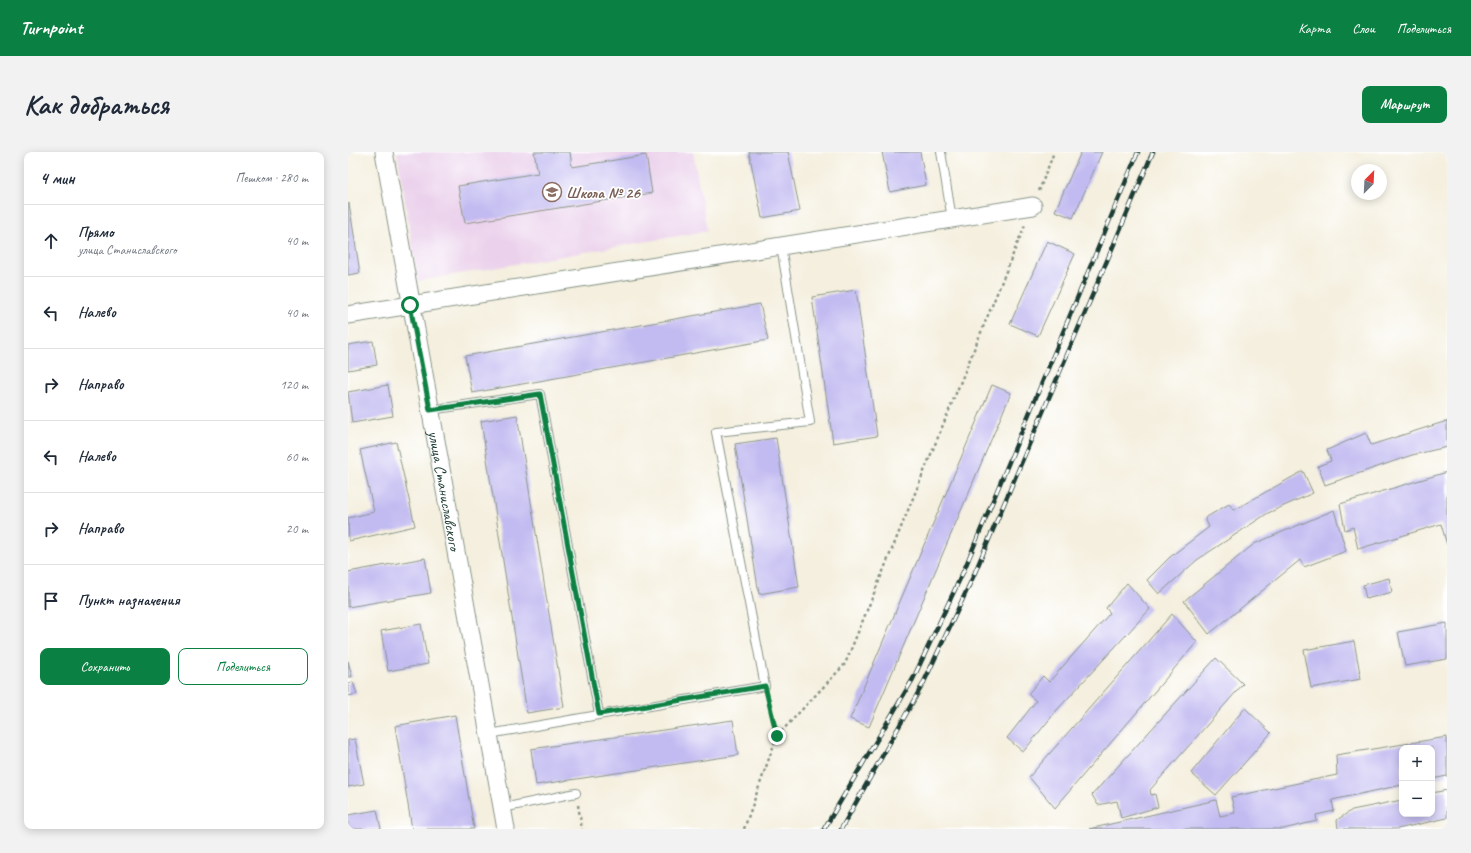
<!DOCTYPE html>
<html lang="ru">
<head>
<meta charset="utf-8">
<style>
	body { margin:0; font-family:Caveat,sans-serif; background:#f2f2f3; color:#1f2937 }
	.controls { position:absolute; right:12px; bottom:12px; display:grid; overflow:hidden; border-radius:8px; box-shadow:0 2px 10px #0003 }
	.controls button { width:36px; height:36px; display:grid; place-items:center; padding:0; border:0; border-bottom:1px solid #e0e1e3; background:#fff; color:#1f2937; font:20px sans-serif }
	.compass { position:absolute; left:1003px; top:12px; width:36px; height:36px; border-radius:50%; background:#fff; box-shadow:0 2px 10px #0003; rotate:24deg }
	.stop { position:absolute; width:12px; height:12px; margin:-9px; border:3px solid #0b8043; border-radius:50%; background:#fff }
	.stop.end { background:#0b8043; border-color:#fff; box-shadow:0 1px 4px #0008 }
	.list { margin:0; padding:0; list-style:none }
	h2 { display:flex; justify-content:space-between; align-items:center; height:52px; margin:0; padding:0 16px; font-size:17px }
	h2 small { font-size:13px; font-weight:400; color:#747a83 }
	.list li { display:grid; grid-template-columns:26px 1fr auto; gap:12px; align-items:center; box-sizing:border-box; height:72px; padding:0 16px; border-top:1px solid #e0e1e3 }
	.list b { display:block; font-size:15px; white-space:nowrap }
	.list p { margin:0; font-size:13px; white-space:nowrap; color:#747a83 }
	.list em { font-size:13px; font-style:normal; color:#747a83 }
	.actions { display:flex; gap:8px; padding:12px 16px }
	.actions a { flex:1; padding:9px 0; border:1px solid #0b8043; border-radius:8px; text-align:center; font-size:14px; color:#0b8043 }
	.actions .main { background:#0b8043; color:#fff }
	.icon { flex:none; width:22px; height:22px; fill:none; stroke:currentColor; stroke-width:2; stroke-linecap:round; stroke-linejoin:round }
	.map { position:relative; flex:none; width:1099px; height:677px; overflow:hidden; border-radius:8px }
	header { display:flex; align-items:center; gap:24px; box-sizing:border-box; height:56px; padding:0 20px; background:#0b8043; color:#fff }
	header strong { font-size:19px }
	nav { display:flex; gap:22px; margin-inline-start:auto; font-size:14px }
	.intro { display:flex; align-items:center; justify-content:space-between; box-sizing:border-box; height:96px; padding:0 24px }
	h1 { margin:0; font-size:28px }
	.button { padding:10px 18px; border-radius:8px; background:#0b8043; color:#fff; font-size:14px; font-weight:700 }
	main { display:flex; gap:24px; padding:0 24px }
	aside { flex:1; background:#fff; border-radius:8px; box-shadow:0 2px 10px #0003 }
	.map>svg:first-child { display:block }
</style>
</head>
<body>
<header>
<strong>Turnpoint</strong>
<nav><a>Карта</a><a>Слои</a><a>Поделиться</a></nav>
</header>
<div class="intro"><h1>Как добраться</h1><a class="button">Маршрут</a></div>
<main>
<aside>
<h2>4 мин<small>Пешком · 280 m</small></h2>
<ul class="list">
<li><svg class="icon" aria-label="ahead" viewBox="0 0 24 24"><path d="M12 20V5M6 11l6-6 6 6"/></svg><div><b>Прямо</b><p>улица Станиславского</p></div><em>40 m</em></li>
<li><svg class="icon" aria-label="left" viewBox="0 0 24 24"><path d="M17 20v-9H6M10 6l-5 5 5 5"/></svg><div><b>Налево</b></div><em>40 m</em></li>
<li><svg class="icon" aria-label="right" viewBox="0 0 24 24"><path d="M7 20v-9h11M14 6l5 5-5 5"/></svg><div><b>Направо</b></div><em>120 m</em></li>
<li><svg class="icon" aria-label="left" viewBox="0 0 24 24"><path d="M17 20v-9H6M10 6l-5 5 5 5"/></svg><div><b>Налево</b></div><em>60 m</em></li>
<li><svg class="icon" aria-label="right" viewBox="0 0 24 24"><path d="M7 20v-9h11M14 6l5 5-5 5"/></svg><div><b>Направо</b></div><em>20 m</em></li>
<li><svg class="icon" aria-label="arrive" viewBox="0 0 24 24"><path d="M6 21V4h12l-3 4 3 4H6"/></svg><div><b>Пункт назначения</b></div></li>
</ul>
<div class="actions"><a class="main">Сохранить</a><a>Поделиться</a></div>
</aside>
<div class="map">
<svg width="1099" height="677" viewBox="0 0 1099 677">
	<rect width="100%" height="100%" fill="#fff"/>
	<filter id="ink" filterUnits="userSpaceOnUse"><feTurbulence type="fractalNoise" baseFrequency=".025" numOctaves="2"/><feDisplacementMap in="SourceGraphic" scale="8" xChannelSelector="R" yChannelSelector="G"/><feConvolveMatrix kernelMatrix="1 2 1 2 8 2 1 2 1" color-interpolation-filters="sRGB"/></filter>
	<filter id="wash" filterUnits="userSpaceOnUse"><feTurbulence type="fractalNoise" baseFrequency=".012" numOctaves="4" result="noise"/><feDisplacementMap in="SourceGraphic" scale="16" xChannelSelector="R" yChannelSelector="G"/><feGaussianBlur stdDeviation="0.9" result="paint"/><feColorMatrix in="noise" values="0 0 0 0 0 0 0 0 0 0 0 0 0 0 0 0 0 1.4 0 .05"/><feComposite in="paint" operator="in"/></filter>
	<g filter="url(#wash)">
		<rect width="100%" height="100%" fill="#f4efde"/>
		<polygon fill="#ebd1ec" points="49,0 345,0 359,79 70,129"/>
		<g id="blocks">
			<g fill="#c2bbf1">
				<polygon points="186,0 222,0 224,15 298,3 304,41 117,71 110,34 190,21"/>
				<polygon points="401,0 440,0 452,59 414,66"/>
				<polygon points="534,0 572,0 578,33 542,40"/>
				<polygon points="733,0 754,0 725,66 707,59"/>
				<polygon points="1,51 12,121 0,123 0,52"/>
				<polygon points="699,89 727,102 690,184 662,172"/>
				<polygon points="508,138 529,284 485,291 464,145"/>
				<polygon points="412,152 420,188 124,241 117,204"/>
				<polygon points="25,189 29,213 0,218 0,193"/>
				<polygon points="40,233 45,264 4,271 0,240"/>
				<polygon points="644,233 663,241 521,575 502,567"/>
				<polygon points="169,263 216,555 179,561 133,269"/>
				<polygon points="1099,269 1099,295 1064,303 977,333 970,314 983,309 979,298 1018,281 1023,293"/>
				<polygon points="428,286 451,435 411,442 387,292"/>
				<polygon points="48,290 67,374 1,389 0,366 26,360 12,298"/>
				<polygon points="955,319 965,341 920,361 849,408 811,442 799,428 822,405 861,375 857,366 881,352 886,358"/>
				<polygon points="1099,320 1099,393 1093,372 1010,397 1005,375 997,378 992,352"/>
				<polygon points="986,358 998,399 956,415 952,408 861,482 836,449 906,392"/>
				<polygon points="77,406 83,441 0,455 0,420"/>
				<polygon points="1041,426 1044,440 1018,447 1015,433"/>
				<polygon points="779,431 802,457 709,558 675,600 659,586 688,549 680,542 695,524 701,530 762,461 758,456"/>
				<polygon points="824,462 849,490 707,656 681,625"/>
				<polygon points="1099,471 1099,507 1057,514 1050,480"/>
				<polygon points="73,472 80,512 40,519 33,479"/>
				<polygon points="1006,489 1013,527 963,536 956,498"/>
				<polygon points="868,506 895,532 802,638 803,643 807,642 810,655 773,666 769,649 750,653 744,643"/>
				<polygon points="0,509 4,525 0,525"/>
				<polygon points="5,530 9,542 0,544 0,531"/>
				<polygon points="897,556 923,581 868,643 843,621"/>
				<polygon points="107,563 126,677 64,677 47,574"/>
				<polygon points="385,568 390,603 188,633 183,597"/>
				<polygon points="1099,585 1099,624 1084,627 1084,596 1054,596 1054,633 984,648 986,659 968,663 969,669 935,677 741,677 868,648 872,664 887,661 883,645 989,623 988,603"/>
				<polygon points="7,587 16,632 0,635 0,588"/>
				<polygon points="1099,638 1099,666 1049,677 990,677 989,668 1004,658 1054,648 1054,662 1084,662 1084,641"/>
				<polygon points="29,658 33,677 0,677 0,663"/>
			</g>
		</g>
	</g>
	<g filter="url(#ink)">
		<use href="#blocks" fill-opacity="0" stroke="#8a9689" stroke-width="1"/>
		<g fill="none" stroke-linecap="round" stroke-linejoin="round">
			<defs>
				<g id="lane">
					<polyline points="593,0 604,67"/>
					<polyline points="82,258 192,242 251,562"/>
					<polyline points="141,582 417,534 368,280 462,270 433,94"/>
					<polyline points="154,656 228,641"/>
				</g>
				<g id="street">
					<path id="s1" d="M36,0L158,677"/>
					<polyline points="0,163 685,54"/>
				</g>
			</defs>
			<use href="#lane" stroke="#8a9689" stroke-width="10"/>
			<use href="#street" stroke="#8a9689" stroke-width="19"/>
			<g stroke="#8a9689" stroke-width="2.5" stroke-dasharray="3 3" stroke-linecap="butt">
				<polyline points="691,39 706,0"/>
				<polyline points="429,584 497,512 677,73"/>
				<polyline points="230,653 234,677"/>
				<polyline points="396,677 429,584 420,546"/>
			</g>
			<use href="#lane" stroke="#fff" stroke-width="8"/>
			<use href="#street" stroke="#fff" stroke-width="17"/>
			<defs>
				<g id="rail">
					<polyline points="476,677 565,527 616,418 790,0"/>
					<polyline points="493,677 575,532 625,425 805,0"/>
				</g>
			</defs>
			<use href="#rail" stroke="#1f3d34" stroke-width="4.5"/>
			<use href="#rail" stroke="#fff" stroke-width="3" stroke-dasharray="9" stroke-linecap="butt"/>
		</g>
	</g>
	<g fill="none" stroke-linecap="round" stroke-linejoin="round" filter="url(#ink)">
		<polyline stroke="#0b8043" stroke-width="5" points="62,153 82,258 192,242 251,562 417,534 429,584"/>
	</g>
	<defs>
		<symbol id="school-ring" viewBox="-11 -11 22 22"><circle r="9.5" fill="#fff" stroke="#8d6e63" stroke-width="1.5"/><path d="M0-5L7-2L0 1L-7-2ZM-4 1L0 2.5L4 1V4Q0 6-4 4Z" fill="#8d6e63"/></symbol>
	</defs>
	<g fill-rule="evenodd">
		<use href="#school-ring" x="193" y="29" width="22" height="22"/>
	</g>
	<g text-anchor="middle" stroke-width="3.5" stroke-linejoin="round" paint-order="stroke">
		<g font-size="16" font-weight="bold" fill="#785e54" stroke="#fff" text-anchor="start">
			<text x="218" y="46">Школа № 26</text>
		</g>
		<g font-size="16" fill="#1f3d34" stroke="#fff">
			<text dy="6" stroke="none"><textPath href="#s1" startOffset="344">улица Станиславского</textPath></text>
		</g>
	</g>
</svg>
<div class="controls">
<button>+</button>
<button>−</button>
</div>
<svg class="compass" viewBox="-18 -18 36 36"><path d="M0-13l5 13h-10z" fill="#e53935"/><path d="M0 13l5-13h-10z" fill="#747a83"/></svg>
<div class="stop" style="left:62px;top:153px"></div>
<div class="stop end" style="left:429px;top:584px"></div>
</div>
</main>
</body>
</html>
